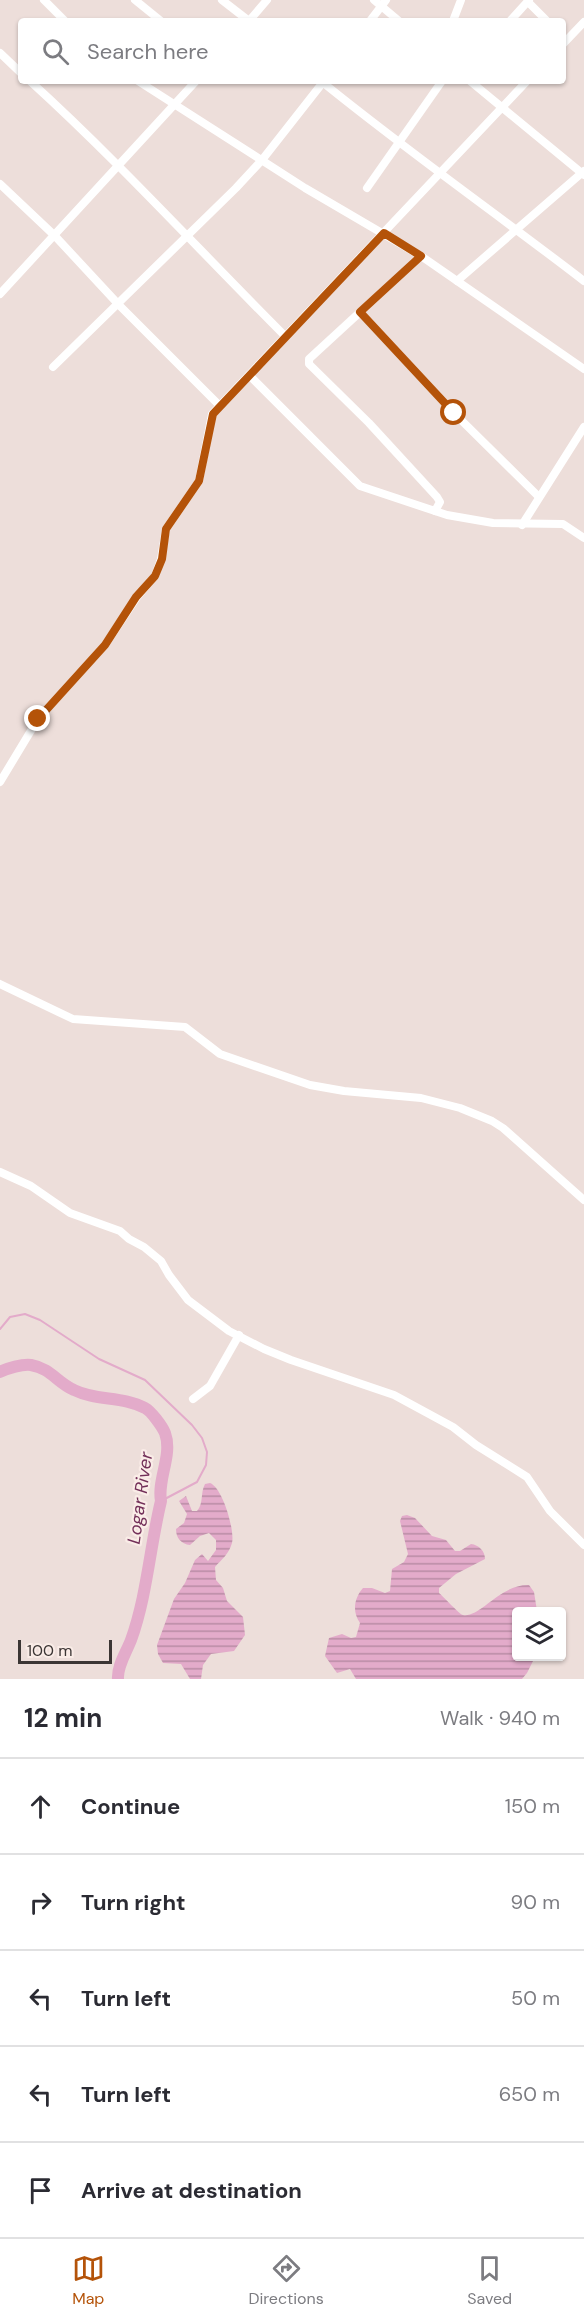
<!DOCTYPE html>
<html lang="en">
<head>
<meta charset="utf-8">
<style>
	body { margin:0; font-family:"DM Sans",sans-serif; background:#f7f7f7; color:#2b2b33 }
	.controls { position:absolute; right:18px; bottom:18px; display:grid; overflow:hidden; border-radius:6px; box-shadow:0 2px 4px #0004 }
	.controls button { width:54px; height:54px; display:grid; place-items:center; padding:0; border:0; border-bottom:2px solid #e1e1e2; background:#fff; color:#2b2b33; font:30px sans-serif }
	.scale { position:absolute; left:18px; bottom:15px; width:94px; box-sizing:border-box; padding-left:6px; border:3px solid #3b3534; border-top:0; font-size:16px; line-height:21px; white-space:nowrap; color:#3b3534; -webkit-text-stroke:4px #faece7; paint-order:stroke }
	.stop { position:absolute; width:18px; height:18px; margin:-14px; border:4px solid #b45309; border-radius:50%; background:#fff }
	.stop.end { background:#b45309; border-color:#fff; box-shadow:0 2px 6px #0008 }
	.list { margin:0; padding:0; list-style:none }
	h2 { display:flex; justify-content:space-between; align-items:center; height:78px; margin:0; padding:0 24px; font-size:26px }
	h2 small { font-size:20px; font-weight:400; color:#7c7c81 }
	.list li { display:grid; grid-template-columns:39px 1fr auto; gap:18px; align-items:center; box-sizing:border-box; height:96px; padding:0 24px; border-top:2px solid #e1e1e2 }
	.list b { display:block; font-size:22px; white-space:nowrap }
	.list em { font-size:20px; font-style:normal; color:#7c7c81 }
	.icon { flex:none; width:33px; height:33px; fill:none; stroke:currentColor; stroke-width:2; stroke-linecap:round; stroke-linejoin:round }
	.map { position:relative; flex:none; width:584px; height:1679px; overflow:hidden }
	.search { position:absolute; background:#fff; box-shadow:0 2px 4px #0004; left:18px; right:18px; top:18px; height:66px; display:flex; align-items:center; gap:15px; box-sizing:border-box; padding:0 21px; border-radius:6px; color:#7c7c81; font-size:22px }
	.sheet { height:558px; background:#fff }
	nav { display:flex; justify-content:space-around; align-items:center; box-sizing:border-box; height:84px; border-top:2px solid #e1e1e2; background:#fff; font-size:16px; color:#7c7c81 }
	nav a { display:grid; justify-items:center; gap:3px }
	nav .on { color:#b45309 }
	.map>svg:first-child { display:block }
</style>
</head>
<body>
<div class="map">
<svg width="584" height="1679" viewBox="0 0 584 1679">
	<defs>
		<pattern id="water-rules" width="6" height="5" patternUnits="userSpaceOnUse" patternTransform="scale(1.5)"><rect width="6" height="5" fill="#e3abca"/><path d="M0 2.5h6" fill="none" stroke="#b98ca5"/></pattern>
	</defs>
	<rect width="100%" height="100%" fill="#eddeda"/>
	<g fill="url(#water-rules)">
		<path d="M210,1483C223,1488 235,1531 232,1543C229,1554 222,1559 215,1567L216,1580L223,1588L227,1601L243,1617L245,1635L234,1651L211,1654L203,1665L201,1679H190L181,1664L163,1663L158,1654L157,1645L174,1599L185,1583L195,1560L202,1554L208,1561L216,1550V1540L209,1533L200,1536L190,1545C181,1544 176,1538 176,1529L184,1523L187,1514L179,1501L186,1496L192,1511H197C204,1503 200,1493 205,1484Z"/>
		<path d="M407,1515L415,1518L432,1536L446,1540L455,1551H460L471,1544C479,1545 485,1551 485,1559L456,1574L439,1588V1593C443,1596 460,1615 463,1615C480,1618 500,1584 529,1585L534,1592L537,1611L516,1612V1656L548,1657L533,1661L527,1673L522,1679H356L350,1669L337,1673L325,1656L329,1638L342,1634L351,1638L356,1637L360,1623C352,1612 354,1598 363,1588H372L385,1593L390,1591L392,1569L404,1562L408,1554L400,1521L402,1516Z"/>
	</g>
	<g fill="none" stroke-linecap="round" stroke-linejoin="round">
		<polyline stroke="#e3abca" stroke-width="2" points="0,1329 10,1317 25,1314 40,1320 99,1359 145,1380 192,1425 202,1438 207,1452 206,1465 197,1482 161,1501"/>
		<path stroke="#e3abca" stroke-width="12" d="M0,1372C8,1368 22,1364 31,1365C52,1369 56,1382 74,1390C96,1401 123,1396 145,1408C151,1411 162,1426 165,1433C173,1455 157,1479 161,1501C150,1546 147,1596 131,1640C126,1653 117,1666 118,1679"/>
		<g stroke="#fff" stroke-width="8">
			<polyline points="44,0 65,21"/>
			<polyline points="135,0 161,21"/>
			<polyline points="222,0 249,21"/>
			<polyline points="374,0 399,21"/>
			<polyline points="528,2 547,21"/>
			<polyline points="249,21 267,0"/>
			<polyline points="370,21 386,0"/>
			<polyline points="453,21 461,0"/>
			<polyline points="510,21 529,0"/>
			<polyline points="563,44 584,22"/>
			<polyline points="0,53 21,73"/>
			<path d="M30,81C119,162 200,251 285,336"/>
			<polyline points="138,81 305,188 421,256 584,369"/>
			<path d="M321,81C407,151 497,214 584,281"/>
			<polyline points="470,81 584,175"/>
			<polyline points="0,184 55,236 119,305 219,405"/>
			<polyline points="367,188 442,81"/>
			<polyline points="421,256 309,359 309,364 369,423 437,497 440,502 435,511"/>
			<polyline points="457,281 584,171"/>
			<polyline points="0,294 196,81"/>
			<polyline points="360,312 454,413 539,497"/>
			<polyline points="53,367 236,188 262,160 324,81"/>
			<polyline points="249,375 360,486 447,515 493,523 563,524 584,538"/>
			<polyline points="522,525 584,427"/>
			<polyline points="0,782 38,719 105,645 137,597 155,576 161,559 166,529 199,481 212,414 527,81"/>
			<polyline points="0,984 73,1019 185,1027 220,1054 310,1085 344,1091 421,1098 460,1108 492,1121 503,1128 584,1200"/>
			<polyline points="0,1172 31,1186 70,1213 120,1231 129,1239 144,1247 161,1261 169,1275 188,1300 229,1331 264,1349 291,1360 394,1395 453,1427 476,1445 527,1477 550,1511 584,1545"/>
			<polyline points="193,1399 210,1386 239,1335"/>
		</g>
	</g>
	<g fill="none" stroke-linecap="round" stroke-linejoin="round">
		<polyline stroke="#b45309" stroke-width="8" points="38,719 105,645 136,597 155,576 162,559 166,529 199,481 213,414 384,233 421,256 360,312 454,413"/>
	</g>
	<g text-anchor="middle" stroke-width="4.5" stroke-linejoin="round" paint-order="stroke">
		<g font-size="18" font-style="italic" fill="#733059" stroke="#faece7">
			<text transform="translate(140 1498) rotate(-82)" y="6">Logar River</text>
		</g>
	</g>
</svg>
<div class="controls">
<button><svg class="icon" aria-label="layers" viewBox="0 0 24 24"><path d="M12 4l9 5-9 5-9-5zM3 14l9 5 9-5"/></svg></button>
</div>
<div class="scale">100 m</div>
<div class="stop" style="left:454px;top:413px"></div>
<div class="stop end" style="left:38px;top:719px"></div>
<div class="search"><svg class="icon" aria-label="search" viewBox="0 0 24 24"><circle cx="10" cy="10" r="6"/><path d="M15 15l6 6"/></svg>Search here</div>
</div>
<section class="sheet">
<h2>12 min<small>Walk · 940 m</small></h2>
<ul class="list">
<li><svg class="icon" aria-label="ahead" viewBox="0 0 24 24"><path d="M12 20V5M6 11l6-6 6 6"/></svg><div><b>Continue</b></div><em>150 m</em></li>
<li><svg class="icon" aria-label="right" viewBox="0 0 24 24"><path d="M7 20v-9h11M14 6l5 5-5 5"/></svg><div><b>Turn right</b></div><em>90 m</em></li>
<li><svg class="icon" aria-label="left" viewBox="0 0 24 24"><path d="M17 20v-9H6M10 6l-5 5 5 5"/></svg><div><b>Turn left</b></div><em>50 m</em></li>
<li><svg class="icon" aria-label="left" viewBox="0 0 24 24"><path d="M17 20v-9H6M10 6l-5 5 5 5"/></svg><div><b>Turn left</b></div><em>650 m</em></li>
<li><svg class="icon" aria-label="arrive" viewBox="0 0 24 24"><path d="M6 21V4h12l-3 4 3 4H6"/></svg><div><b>Arrive at destination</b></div></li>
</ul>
</section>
<nav>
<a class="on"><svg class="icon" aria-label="map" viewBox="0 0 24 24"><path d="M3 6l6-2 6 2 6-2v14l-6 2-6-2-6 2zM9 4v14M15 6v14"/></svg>Map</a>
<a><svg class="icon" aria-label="directions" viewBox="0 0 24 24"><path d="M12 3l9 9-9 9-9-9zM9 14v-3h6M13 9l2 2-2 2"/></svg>Directions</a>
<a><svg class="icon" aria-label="saved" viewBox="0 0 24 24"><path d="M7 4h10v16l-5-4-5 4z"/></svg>Saved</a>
</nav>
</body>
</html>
